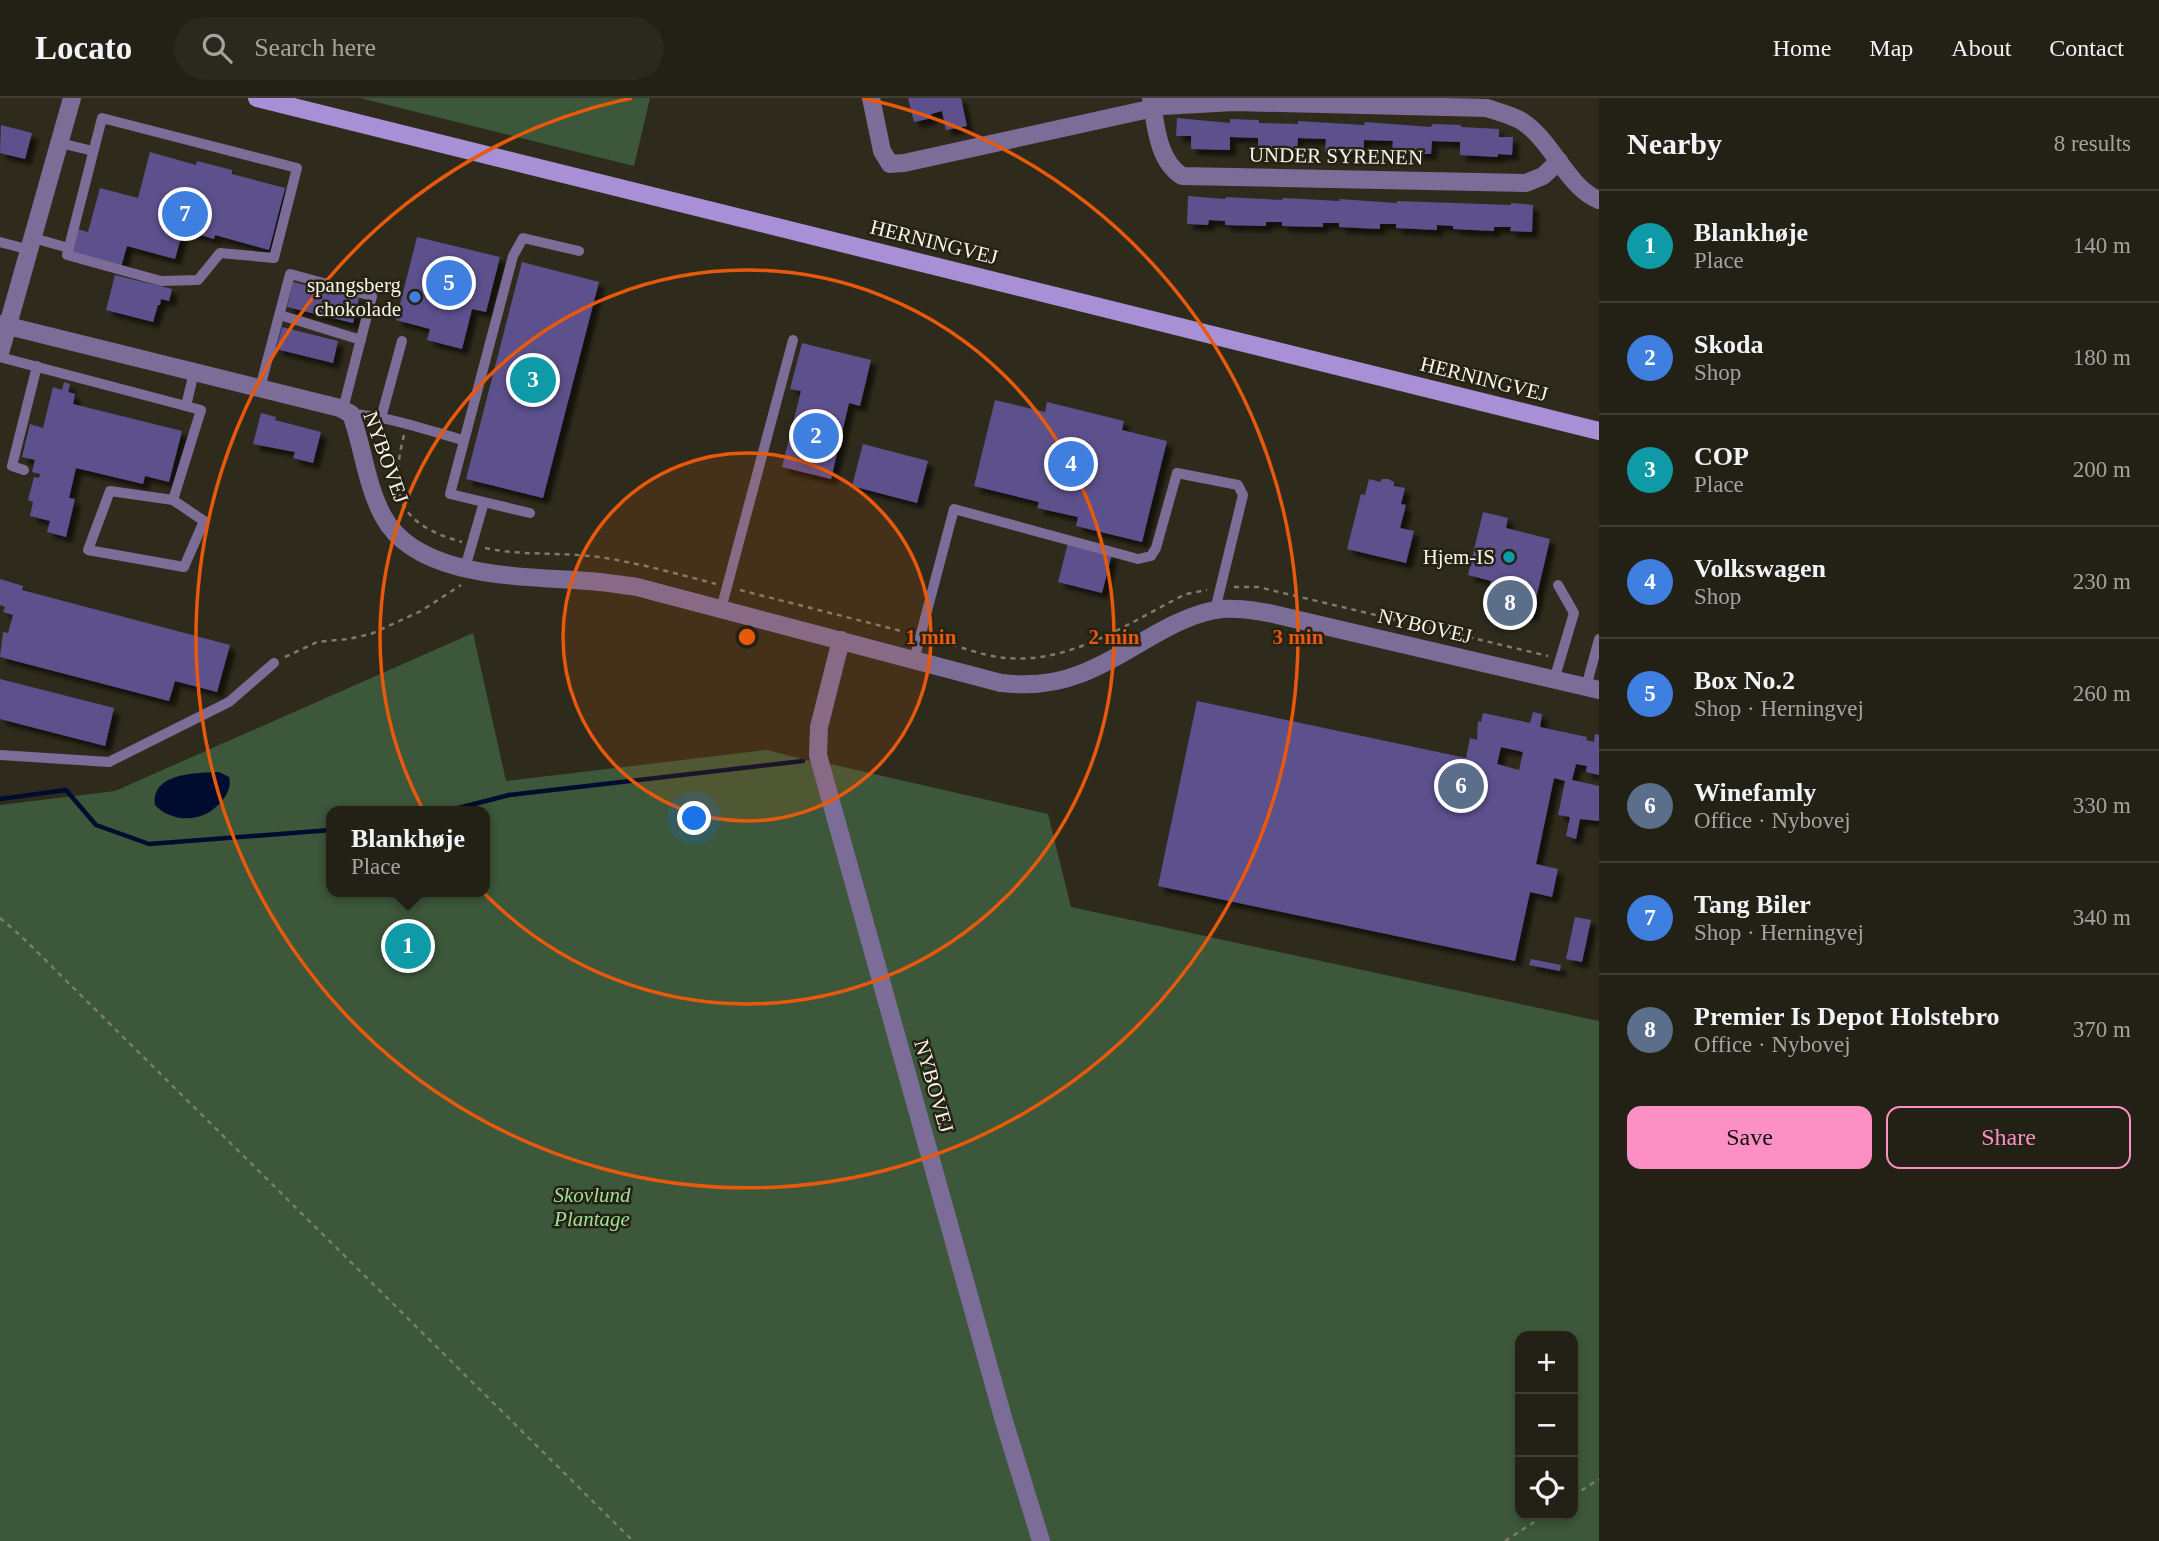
<!DOCTYPE html>
<html lang="en">
<head>
<meta charset="utf-8">
<style>
	body { margin:0; font-family:"Times New Roman",serif; background:#2b281e; color:#f1f3f6 }
	.controls { position:absolute; right:21px; bottom:21px; display:grid; overflow:hidden; border-radius:14px; box-shadow:0 4px 10px #0003 }
	.controls button { width:63px; height:63px; display:grid; place-items:center; padding:0; border:0; border-bottom:2px solid #403e34; background:#232015; color:#f1f3f6; font:35px sans-serif }
	.you { position:absolute; left:695px; top:721px; width:24px; height:24px; margin:-18px; border:5px solid #fff; border-radius:50%; background:#1a73e8; box-shadow:0 0 0 10px #1a73e833 }
	.badge { display:grid; place-items:center; width:46px; height:46px; border-radius:50%; background:#fc8fc3; color:#fff; font-size:23px; font-weight:700 }
	.pin { position:absolute; translate:-50% -50%; border:4px solid #fff; box-shadow:0 2px 7px #0006 }
	.popup { position:absolute; left:326px; top:708px; width:164px; height:91px; box-sizing:border-box; display:grid; place-content:center; border-radius:14px; background:#232015; filter:drop-shadow(0 2px 5px #0005); font-size:23px; white-space:nowrap; color:#a3a3a0 }
	.popup b { font-size:26px; color:#f1f3f6 }
	.popup::after { content:''; position:absolute; left:50%; top:100%; margin-left:-14px; border:14px solid transparent; border-top-color:#232015 }
	.list { margin:0; padding:0; list-style:none }
	h2 { display:flex; justify-content:space-between; align-items:center; height:91px; margin:0; padding:0 28px; font-size:30px }
	h2 small { font-size:23px; font-weight:400; color:#a3a3a0 }
	.list li { display:grid; grid-template-columns:46px 1fr auto; gap:21px; align-items:center; box-sizing:border-box; height:112px; padding:0 28px; border-top:2px solid #403e34 }
	.list b { display:block; font-size:26px; white-space:nowrap }
	.list p { margin:0; font-size:23px; white-space:nowrap; color:#a3a3a0 }
	.list em { font-size:23px; font-style:normal; color:#a3a3a0 }
	.actions { display:flex; gap:14px; padding:21px 28px }
	.actions a { flex:1; padding:16px 0; border:2px solid #fc8fc3; border-radius:14px; text-align:center; font-size:24px; color:#fc8fc3 }
	.actions .main { background:#fc8fc3; color:#111 }
	.icon { flex:none; width:38px; height:38px; fill:none; stroke:currentColor; stroke-width:2; stroke-linecap:round; stroke-linejoin:round }
	.map { position:relative; flex:none; width:1599px; height:1443px; overflow:hidden }
	header { display:flex; align-items:center; gap:42px; box-sizing:border-box; height:98px; padding:0 35px; background:#232015; border-bottom:2px solid #403e34 }
	header strong { font-size:33px }
	nav { display:flex; gap:38px; margin-inline-start:auto; font-size:24px }
	.search { width:490px; height:63px; background:#2b281e; display:flex; align-items:center; gap:18px; box-sizing:border-box; padding:0 24px; border-radius:38px; color:#a3a3a0; font-size:26px }
	main { display:flex }
	aside { flex:1; background:#232015 }
	.map>svg:first-child { display:block }
</style>
</head>
<body>
<header>
<strong>Locato</strong>
<div class="search"><svg class="icon" aria-label="search" viewBox="0 0 24 24"><circle cx="10" cy="10" r="6"/><path d="M15 15l6 6"/></svg>Search here</div>
<nav><a>Home</a><a>Map</a><a>About</a><a>Contact</a></nav>
</header>
<main>
<div class="map">
<svg width="1599" height="1443" viewBox="0 0 1599 1443">
	<defs>
		<filter id="shadow"><feDropShadow dx="6" dy="6" stdDeviation="2" flood-color="#0009"/></filter>
	</defs>
	<rect width="100%" height="100%" fill="#2f2b1c"/>
	<g fill="#3c573a" fill-rule="evenodd">
		<polygon points="360,0 650,0 634,68"/>
		<path d="M473,535L506,683L767,652L814,664L1036,1443H0V707L115,693ZM331,713H485V794H331Z"/>
		<path d="M826,665L1048,716L1071,809L1599,923V1443H1048L948,1107ZM1520,1238H1573V1417H1520Z"/>
	</g>
	<path fill="#000c2f" d="M219,674L229,679C234,696 213,716 197,719C182,723 165,718 155,707C151,674 198,675 219,674Z"/>
	<g fill="none" stroke-linecap="round" stroke-linejoin="round">
		<g stroke="#000c2f" stroke-width="4.5">
			<polyline points="0,701 66,692 96,727 149,746 331,732"/>
			<polyline points="447,713 509,697 803,663"/>
		</g>
	</g>
	<g fill="#5b518c" fill-rule="evenodd" filter="url(#shadow)">
		<polygon points="908,0 961,0 967,28 946,32 942,13 931,16 932,20 914,24"/>
		<polygon points="1177,20 1230,25 1230,21 1259,22 1259,25 1298,26 1298,23 1364,27 1365,24 1431,29 1432,26 1461,27 1461,29 1499,31 1499,39 1513,39 1512,57 1498,56 1498,59 1460,57 1460,44 1432,43 1431,56 1392,55 1393,43 1364,42 1364,55 1325,54 1326,41 1298,40 1297,54 1258,53 1258,40 1230,39 1230,52 1191,51 1191,38 1176,38"/>
		<polygon points="1,27 32,35 25,61 0,55"/>
		<polygon points="150,54 196,67 197,63 232,72 232,76 285,90 269,152 215,137 214,141 183,132 175,161 127,148 121,169 70,155 77,131 88,134 100,90 138,100"/>
		<polygon points="1188,98 1225,101 1226,99 1282,102 1283,100 1340,103 1339,101 1397,105 1397,103 1511,107 1511,105 1523,106 1533,107 1532,134 1510,133 1511,129 1494,129 1494,133 1453,131 1453,128 1437,127 1437,132 1396,130 1396,126 1380,126 1380,131 1339,129 1339,125 1323,125 1323,129 1282,128 1282,124 1266,124 1266,128 1225,127 1225,123 1209,122 1208,127 1187,126"/>
		<polygon points="417,139 500,159 486,214 472,211 462,251 427,242 430,231 396,222"/>
		<polygon points="522,164 599,184 543,400 466,381"/>
		<polygon points="115,177 172,191 169,203 161,201 160,207 158,207 153,224 106,212"/>
		<polygon points="293,184 359,200 353,225 287,209"/>
		<polygon points="282,229 338,243 333,265 276,251"/>
		<polygon points="802,245 871,262 860,308 849,305 831,381 782,369 801,293 790,291"/>
		<polygon points="64,284 70,286 68,294 75,296 73,306 182,333 169,384 145,378 143,386 76,370 69,400 75,401 66,439 47,434 50,423 30,418 33,404 28,402 34,379 39,380 40,376 32,374 35,362 22,359 30,326 43,330 53,289 62,292"/>
		<polygon points="995,302 1045,314 1047,304 1124,323 1122,332 1167,343 1142,444 1076,428 1078,419 1037,410 1039,404 974,388"/>
		<polygon points="261,315 276,319 275,322 321,334 313,365 293,360 295,354 253,346"/>
		<polygon points="863,346 928,363 917,405 852,388"/>
		<polygon points="1369,381 1380,384 1382,381 1388,381 1394,384 1394,388 1405,390 1401,406 1406,407 1400,430 1414,433 1406,465 1347,451 1361,396 1365,397"/>
		<polygon points="1483,414 1508,420 1506,430 1550,441 1532,518 1485,507 1491,483 1468,477"/>
		<polygon points="1068,445 1112,456 1102,495 1058,484"/>
		<polygon points="0,481 23,488 22,492 230,547 217,594 175,583 169,603 0,559 3,534 8,535 13,517 3,514 5,509 0,507"/>
		<polygon points="0,581 114,610 105,648 0,621"/>
		<path d="M1197,603L1466,660L1470,640L1477,642L1478,623L1481,624L1483,615L1530,625L1533,614L1542,616L1540,629L1587,639L1586,642L1594,644L1595,636L1599,637V677L1586,674L1587,668L1576,666L1572,682L1599,688V723L1580,721L1576,741L1566,738L1570,719L1558,717L1565,683L1554,680L1536,766L1558,771L1552,799L1530,794L1515,863L1158,788ZM1501,649L1523,654L1519,672L1497,666Z"/>
		<polygon points="1575,819 1591,822 1582,864 1566,861"/>
		<polygon points="1531,861 1561,867 1560,873 1529,867"/>
	</g>
	<g fill="none" stroke-linecap="round" stroke-linejoin="round">
		<g stroke="#7e7b6e" stroke-width="2.5" stroke-dasharray="5 5" stroke-linecap="butt">
			<path d="M404,337C389,398 398,426 462,444"/>
			<path d="M485,450C523,458 561,454 599,459C639,465 678,476 716,486"/>
			<polyline points="1234,489 1258,489 1548,558"/>
			<polyline points="740,492 909,535"/>
			<path d="M933,541C956,547 982,558 1006,560C1072,566 1129,524 1186,496L1207,492"/>
			<polyline points="285,559 317,544 348,541 371,536 421,513 461,487"/>
			<polyline points="0,820 20,837 633,1443"/>
			<polyline points="1573,1398 1599,1381"/>
			<polyline points="1505,1443 1545,1417"/>
		</g>
		<g stroke="#7b6c98" stroke-width="10">
			<polygon points="102,20 297,70 274,160 220,155 198,182 161,183 67,157"/>
			<polyline points="60,45 93,53"/>
			<polyline points="33,140 69,150"/>
			<polyline points="0,144 30,152"/>
			<polyline points="280,217 361,242"/>
			<polyline points="0,259 201,312 173,402"/>
			<polyline points="260,290 290,176 372,198 343,311"/>
			<polyline points="186,308 194,274"/>
			<path d="M351,316C389,318 426,332 463,342"/>
			<polyline points="381,320 402,243"/>
			<polyline points="24,372 12,368 37,268"/>
			<polygon points="110,393 173,402 204,423 184,469 88,452"/>
			<polyline points="530,415 450,396 513,158 523,140 579,153"/>
			<polyline points="465,470 484,404"/>
			<polyline points="721,511 793,242"/>
			<polyline points="914,562 954,411 1138,461 1151,458 1156,450 1177,375 1238,387 1243,397 1215,512"/>
			<polyline points="1554,582 1574,515 1558,487"/>
			<polyline points="1586,589 1599,541"/>
			<polyline points="0,657 109,664 229,604 274,565"/>
		</g>
		<g stroke="#7b6c98" stroke-width="18">
			<path d="M871,0L882,53L890,66L904,65L1163,8L1234,4L1487,10C1498,14 1513,17 1523,24C1552,43 1568,90 1599,102"/>
			<path d="M1151,0C1156,27 1157,62 1182,78L1526,85L1543,78L1559,63"/>
			<path d="M0,226L340,310L351,316C363,349 366,386 383,418C417,482 527,478 589,483C605,484 621,487 637,489L1001,585C1027,588 1055,586 1080,576C1127,559 1165,522 1215,512C1233,509 1251,512 1269,515L1599,592"/>
			<polyline points="0,255 72,0"/>
			<polyline points="841,542 819,629 818,657 1004,1323 1041,1443"/>
		</g>
		<polyline stroke="#a890d7" stroke-width="18" points="257,0 1599,333"/>
	</g>
	<circle cx="747" cy="539" r="184" fill="#e8590c" fill-opacity=".12"/>
	<g fill="none" stroke="#e8590c" stroke-width="3.5">
		<circle cx="747" cy="539" r="184"/>
		<circle cx="747" cy="539" r="367"/>
		<path d="M862 0A551 551 0 1 1 632 0"/>
	</g>
	<circle fill="#3f7fe0" stroke="#252113" stroke-width="2.5" cx="415" cy="199" r="7"/>
	<circle fill="#0f9aa8" stroke="#252113" stroke-width="2.5" cx="1509" cy="459" r="7"/>
	<g text-anchor="middle" stroke-width="5" stroke-linejoin="round" paint-order="stroke">
		<g font-size="21" fill="#f7f4eb" stroke="#252113">
			<text transform="translate(1336 58) rotate(1)" y="7">UNDER SYRENEN</text>
			<text transform="translate(934 144) rotate(14)" y="7">HERNINGVEJ</text>
			<text transform="translate(1484 281) rotate(14)" y="7">HERNINGVEJ</text>
			<text transform="translate(386 359) rotate(70)" y="7">NYBOVEJ</text>
			<text transform="translate(1425 528) rotate(13)" y="7">NYBOVEJ</text>
			<text transform="translate(934 988) rotate(74)" y="7">NYBOVEJ</text>
		</g>
		<g font-size="21" fill="#f7f4eb" stroke="#252113" text-anchor="end">
			<text x="401" y="194">spangsberg<tspan x="401" dy="24">chokolade</tspan></text>
			<text x="1495" y="466">Hjem-IS</text>
		</g>
		<g font-size="21" font-style="italic" fill="#9ce298" stroke="#252113">
			<text x="592" y="1104">Skovlund<tspan x="592" dy="24">Plantage</tspan></text>
		</g>
	</g>
	<circle cx="747" cy="539" r="10" fill="#e8590c" stroke="#252113" stroke-width="3.5"/>
	<g font-size="21" text-anchor="middle" font-weight="bold" fill="#e8590c" stroke="#252113" stroke-width="5" stroke-linejoin="round" paint-order="stroke">
		<text x="931" y="546">1 min</text>
		<text x="1114" y="546">2 min</text>
		<text x="1298" y="546">3 min</text>
	</g>
</svg>
<div class="controls">
<button>+</button>
<button>−</button>
<button><svg class="icon" aria-label="locate" viewBox="0 0 24 24"><circle cx="12" cy="12" r="6"/><path d="M12 2v4M12 18v4M2 12h4M18 12h4"/></svg></button>
</div>
<div class="you"></div>
<div class="pin badge" style="left:408px;top:848px;background:#0f9aa8">1</div>
<div class="popup"><b>Blankhøje</b>Place</div>
<div class="pin badge" style="left:816px;top:338px;background:#3f7fe0">2</div>
<div class="pin badge" style="left:533px;top:282px;background:#0f9aa8">3</div>
<div class="pin badge" style="left:1071px;top:366px;background:#3f7fe0">4</div>
<div class="pin badge" style="left:449px;top:185px;background:#3f7fe0">5</div>
<div class="pin badge" style="left:1461px;top:688px;background:#5c6f8a">6</div>
<div class="pin badge" style="left:185px;top:116px;background:#3f7fe0">7</div>
<div class="pin badge" style="left:1510px;top:505px;background:#5c6f8a">8</div>
</div>
<aside>
<h2>Nearby<small>8 results</small></h2>
<ul class="list">
<li><span class="badge" style="background:#0f9aa8">1</span><div><b>Blankhøje</b><p>Place</p></div><em>140 m</em></li>
<li><span class="badge" style="background:#3f7fe0">2</span><div><b>Skoda</b><p>Shop</p></div><em>180 m</em></li>
<li><span class="badge" style="background:#0f9aa8">3</span><div><b>COP</b><p>Place</p></div><em>200 m</em></li>
<li><span class="badge" style="background:#3f7fe0">4</span><div><b>Volkswagen</b><p>Shop</p></div><em>230 m</em></li>
<li><span class="badge" style="background:#3f7fe0">5</span><div><b>Box No.2</b><p>Shop · Herningvej</p></div><em>260 m</em></li>
<li><span class="badge" style="background:#5c6f8a">6</span><div><b>Winefamly</b><p>Office · Nybovej</p></div><em>330 m</em></li>
<li><span class="badge" style="background:#3f7fe0">7</span><div><b>Tang Biler</b><p>Shop · Herningvej</p></div><em>340 m</em></li>
<li><span class="badge" style="background:#5c6f8a">8</span><div><b>Premier Is Depot Holstebro</b><p>Office · Nybovej</p></div><em>370 m</em></li>
</ul>
<div class="actions"><a class="main">Save</a><a>Share</a></div>
</aside>
</main>
</body>
</html>
